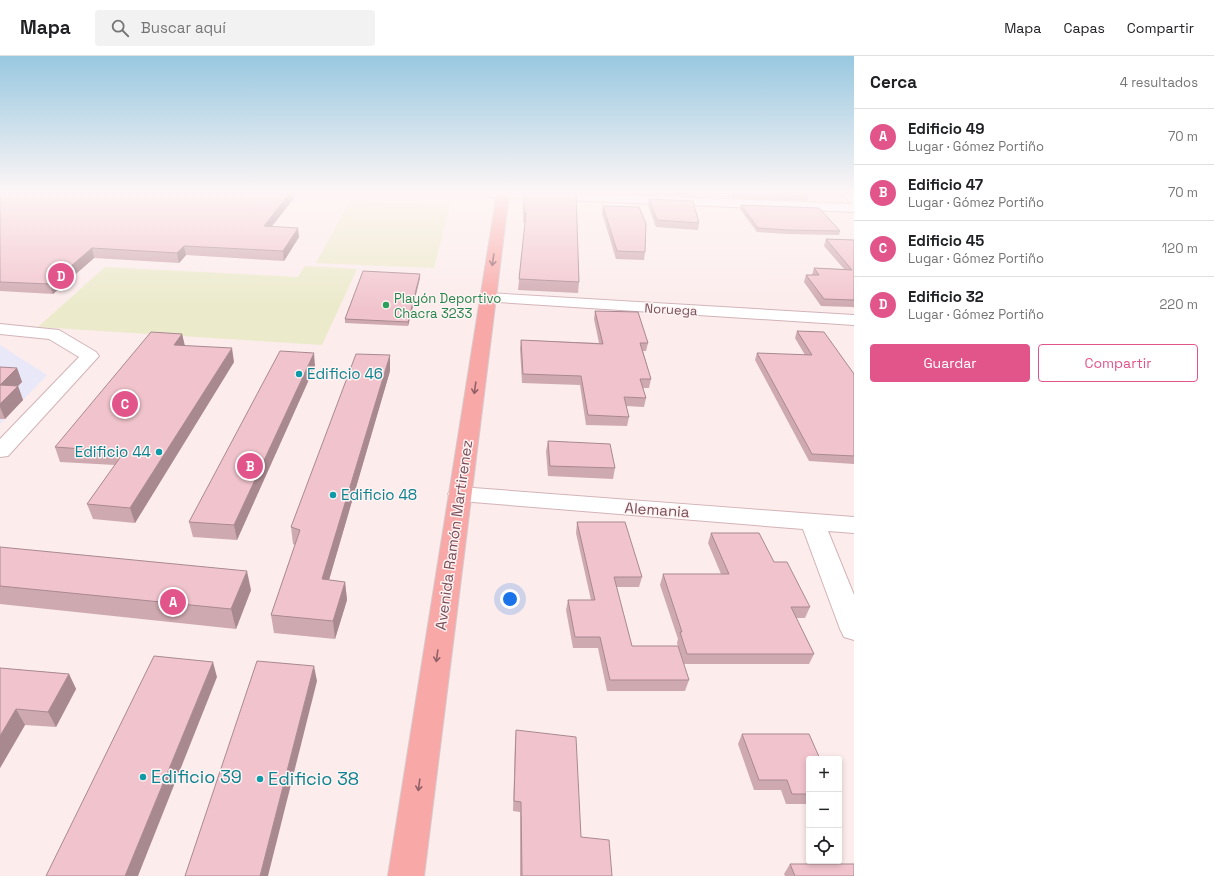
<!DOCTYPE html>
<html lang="es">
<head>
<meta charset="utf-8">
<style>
	body { margin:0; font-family:"Space Grotesk",sans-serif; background:#f2f2f2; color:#202124 }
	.controls { position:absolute; right:12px; bottom:12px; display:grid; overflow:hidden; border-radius:4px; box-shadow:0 2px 6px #0003 }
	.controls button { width:36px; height:36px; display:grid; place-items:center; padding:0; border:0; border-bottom:1px solid #e0e0e0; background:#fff; color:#202124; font:20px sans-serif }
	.you { position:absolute; left:510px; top:543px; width:14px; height:14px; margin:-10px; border:3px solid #fff; border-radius:50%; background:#1a73e8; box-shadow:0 0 0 6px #1a73e833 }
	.badge { display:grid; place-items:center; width:26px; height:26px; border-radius:50%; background:#e2558b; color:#fff; font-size:13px; font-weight:700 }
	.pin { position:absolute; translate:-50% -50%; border:2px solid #fff; box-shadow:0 1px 4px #0006 }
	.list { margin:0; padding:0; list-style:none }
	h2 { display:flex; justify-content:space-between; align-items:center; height:52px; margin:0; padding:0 16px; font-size:17px }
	h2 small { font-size:13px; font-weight:400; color:#757577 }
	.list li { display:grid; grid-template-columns:26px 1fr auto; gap:12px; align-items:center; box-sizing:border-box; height:56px; padding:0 16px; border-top:1px solid #e0e0e0 }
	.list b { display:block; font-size:15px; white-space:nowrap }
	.list p { margin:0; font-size:13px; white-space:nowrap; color:#757577 }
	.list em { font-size:13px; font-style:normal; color:#757577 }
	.actions { display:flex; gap:8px; padding:12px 16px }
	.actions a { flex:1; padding:9px 0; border:1px solid #e2558b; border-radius:4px; text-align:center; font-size:14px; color:#e2558b }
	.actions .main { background:#e2558b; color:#fff }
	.icon { flex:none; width:22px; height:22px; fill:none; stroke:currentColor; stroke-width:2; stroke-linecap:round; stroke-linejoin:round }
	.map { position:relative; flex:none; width:854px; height:820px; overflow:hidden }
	header { display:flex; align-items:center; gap:24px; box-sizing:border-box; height:56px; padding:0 20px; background:#fff; border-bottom:1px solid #e0e0e0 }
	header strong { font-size:19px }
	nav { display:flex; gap:22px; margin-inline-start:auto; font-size:14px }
	.search { width:280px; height:36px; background:#f2f2f2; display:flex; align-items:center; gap:10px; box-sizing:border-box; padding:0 14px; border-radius:4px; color:#757577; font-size:15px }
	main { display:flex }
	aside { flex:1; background:#fff }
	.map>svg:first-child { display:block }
</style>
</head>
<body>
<header>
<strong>Mapa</strong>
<div class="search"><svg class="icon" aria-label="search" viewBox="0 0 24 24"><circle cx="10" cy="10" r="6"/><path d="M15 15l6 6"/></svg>Buscar aquí</div>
<nav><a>Mapa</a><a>Capas</a><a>Compartir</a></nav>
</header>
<main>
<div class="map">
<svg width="854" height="820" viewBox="0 0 854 820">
	<rect width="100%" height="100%" fill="#fcecec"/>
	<polygon fill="#e9e8f9" points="0,289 47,319 0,368"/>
	<g fill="#ebeaca">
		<polygon points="350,145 450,149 434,212 316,207"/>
		<polygon points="305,210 357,213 322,289 38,271 105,211 298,221"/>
	</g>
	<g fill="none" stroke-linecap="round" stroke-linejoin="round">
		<defs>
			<g id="minor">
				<polygon points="842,137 854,137 854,148 850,147"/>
				<polygon points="488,237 854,259 854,269 482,245 480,242 482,239"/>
				<polygon points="0,268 59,274 96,296 99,300 8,400 0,401 0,383 79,301 49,283 0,278"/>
				<polygon points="460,431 854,461 854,477 828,475 854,539 854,584 844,581 840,573 803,473 460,445 452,443 448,438 452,433"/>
			</g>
			<polygon id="secondary" points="485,137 578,137 854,148 854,156 491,141 487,140"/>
			<polygon id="primary" points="497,137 509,137 424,820 388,820"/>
		</defs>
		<use href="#minor" stroke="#d2b3b8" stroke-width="2"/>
		<use href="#secondary" stroke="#d2afb4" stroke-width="2"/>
		<use href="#primary" stroke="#d6cacd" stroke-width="2"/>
		<use href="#minor" fill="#fff" fill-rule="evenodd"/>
		<use href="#secondary" fill="#fff" fill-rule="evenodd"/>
		<use href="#primary" fill="#f8a9a7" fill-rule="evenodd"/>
	</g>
	<g fill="#cfa9b0">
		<polygon points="0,137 298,137 272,170 299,181 284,205 186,199 179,207 94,202 53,238 0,235"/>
		<polygon points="524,137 579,226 578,237 518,234 525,167 523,166"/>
		<polygon points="644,137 689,137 689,140 644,138"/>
		<polygon points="716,137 805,137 808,140 807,145 733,142 730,137"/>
		<polygon points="649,143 699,167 698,174 656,171 648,149"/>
		<polygon points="741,149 840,175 839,179 787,178 757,176 740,153"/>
		<polygon points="603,150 645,196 644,204 616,203 602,157"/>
		<polygon points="826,183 854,184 854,252 853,251 821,250 804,226 806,219 812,219 814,212 844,213 824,190"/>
		<polygon points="420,222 408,270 345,267 345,263"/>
		<polygon points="595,255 648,287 646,295 643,295 651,323 649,332 643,332 646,342 644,351 626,350 629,361 627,370 586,369 580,329 522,327 520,293 521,284 599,287 594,263"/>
		<polygon points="797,275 854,318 854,408 809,405 755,304 757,297 805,299 795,282"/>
		<polygon points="182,278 185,290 234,306 135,467 93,463 87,448 115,409 60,406 55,391"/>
		<polygon points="315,310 237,484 193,481 189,466"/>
		<polygon points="0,311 17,312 22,326 18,330 23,344 5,363 0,363"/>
		<polygon points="390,315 329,524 345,526 347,544 335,583 274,577 271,559 295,489 293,488 291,471"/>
		<polygon points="548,385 615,412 613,423 548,420 546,395"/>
		<polygon points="577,466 642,521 639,531 616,531 632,590 689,624 685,635 607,635 598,592 573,592 566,554 568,544 591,544 576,477"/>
		<polygon points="711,477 810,551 805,562 796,562 814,598 809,608 684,608 677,587 678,583 660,529 663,518 721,518 708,487"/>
		<polygon points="0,491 251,534 236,573 0,548"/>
		<polygon points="0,612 69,618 76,633 56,671 25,669 0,712"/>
		<polygon points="516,674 581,781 612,820 520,820 520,756 513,755 515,685"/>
		<polygon points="742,678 809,703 809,748 786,748 781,734 754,734 738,688"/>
		<polygon points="790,808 854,820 785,820 784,818"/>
	</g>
	<g fill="#a98990">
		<polygon points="290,137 298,137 265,179 264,170"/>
		<polygon points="298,172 299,181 284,205 283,195"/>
		<polygon points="184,190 186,199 179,207 177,197"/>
		<polygon points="92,192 94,202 53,238 50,228"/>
		<polygon points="420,218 420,222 408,270 408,266"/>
		<polygon points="182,278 185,291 174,289"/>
		<polygon points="232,292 234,306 135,467 130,452"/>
		<polygon points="314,297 315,310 237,484 234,469"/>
		<polygon points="390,299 390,315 324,541 322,523"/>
		<polygon points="17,312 22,326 5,343 0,329"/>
		<polygon points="18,330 23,344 5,363 0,351 0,348"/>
		<polygon points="247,515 251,534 236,573 231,553"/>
		<polygon points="345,526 347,544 335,583 333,565"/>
		<polygon points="213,606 217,621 138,820 125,820"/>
		<polygon points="314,610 317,625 268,820 260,820"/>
		<polygon points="69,618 76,633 56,671 48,656"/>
		<polygon points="16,653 25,669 0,712 0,680"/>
	</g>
	<g fill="#f1c4cd" stroke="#a98990">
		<polygon points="0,137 290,137 264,170 298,172 283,195 184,190 177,197 92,192 50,228 0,226"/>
		<polygon points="524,137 576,137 579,226 519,223 526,157 524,157"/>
		<polygon points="734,137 805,137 808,140"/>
		<polygon points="649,143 693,145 699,167 657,164"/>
		<polygon points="741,149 819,152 840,175 788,174 758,172"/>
		<polygon points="603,150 639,151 646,168 645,196 617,195"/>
		<polygon points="826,183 854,184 854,244 824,243 806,219 819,219 814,212 852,214"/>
		<polygon points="363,215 420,218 408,266 345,263"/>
		<polygon points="595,255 638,256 648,287 640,287 651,323 640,323 646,342 624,341 629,361 588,359 581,320 523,318 521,284 603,288"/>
		<polygon points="797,275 824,276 854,318 854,400 812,398 757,297 812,299"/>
		<polygon points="151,276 182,278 174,289 232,292 130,452 87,448 124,396 55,391"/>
		<polygon points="280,295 314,297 234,469 189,466"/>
		<polygon points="356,298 390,299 322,523 345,526 333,565 271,559 300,474 291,471"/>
		<polygon points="0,311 17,312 0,329"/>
		<polygon points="0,329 18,330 0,348"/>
		<polygon points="548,385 610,388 615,412 550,410"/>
		<polygon points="577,466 625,466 642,521 614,521 632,590 678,590 689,624 610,624 600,581 575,581 568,544 595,544"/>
		<polygon points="711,477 759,477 774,506 787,506 810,551 791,551 814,598 687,598 680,576 682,576 663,518 729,518"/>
		<polygon points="0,491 247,515 231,553 0,530"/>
		<polygon points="154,600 213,606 125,820 46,820"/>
		<polygon points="257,605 314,610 260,820 185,820"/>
		<polygon points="0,612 69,618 48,656 16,653 0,680"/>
		<polygon points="516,674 576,681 581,781 609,784 612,820 522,820 521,746 514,745"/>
		<polygon points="742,678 809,678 820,703 809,703 809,738 792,738 787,724 759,724"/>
		<polygon points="790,808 854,808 854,820 795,820"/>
	</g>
	<defs><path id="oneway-shaft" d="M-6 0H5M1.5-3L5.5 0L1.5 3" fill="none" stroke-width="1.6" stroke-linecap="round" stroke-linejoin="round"/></defs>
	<g stroke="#926068">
		<use href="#oneway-shaft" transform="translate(493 204) rotate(98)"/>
		<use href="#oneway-shaft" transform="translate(475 332) rotate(98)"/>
		<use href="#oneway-shaft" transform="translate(437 600) rotate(98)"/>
		<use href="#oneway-shaft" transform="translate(419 729) rotate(98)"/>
	</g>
	<linearGradient id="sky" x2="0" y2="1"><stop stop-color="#98c8e0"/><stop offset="0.54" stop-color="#fef6f6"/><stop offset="1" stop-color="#fef6f6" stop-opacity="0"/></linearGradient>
	<rect width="854" height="252" fill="url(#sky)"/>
	<circle fill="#2e9e5b" stroke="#fff3f3" stroke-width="1.5" cx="386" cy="249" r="4"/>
	<g fill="#0f9aa8" stroke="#fff3f3" stroke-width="1.5">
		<circle cx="299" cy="318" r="4"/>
		<circle cx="159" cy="396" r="4"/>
		<circle cx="333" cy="439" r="4"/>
		<circle cx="143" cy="721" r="4"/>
		<circle cx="260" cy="723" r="4"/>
	</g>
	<g text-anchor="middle" stroke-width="3" stroke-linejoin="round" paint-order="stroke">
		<g font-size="13" fill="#27864d" stroke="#fff3f3" text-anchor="start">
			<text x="394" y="247">Playón Deportivo<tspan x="394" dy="15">Chacra 3233</tspan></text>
		</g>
		<g font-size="13" fill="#784e58" stroke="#fff3f3">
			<text transform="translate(671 253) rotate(3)" y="5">Noruega</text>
		</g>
		<g font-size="15" fill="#0d838f" stroke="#fff3f3" text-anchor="start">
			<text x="307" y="323">Edificio 46</text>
			<text x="151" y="401" text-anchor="end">Edificio 44</text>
			<text x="341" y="444">Edificio 48</text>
		</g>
		<g font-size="15" fill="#784e58" stroke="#fff3f3">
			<text transform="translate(657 454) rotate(4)" y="5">Alemania</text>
			<text transform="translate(454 479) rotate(-82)" y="5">Avenida Ramón Martirenez</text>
		</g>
		<g font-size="18" fill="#0d838f" stroke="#fff3f3" text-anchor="start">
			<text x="151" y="727">Edificio 39</text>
			<text x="268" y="729">Edificio 38</text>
		</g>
	</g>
</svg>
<div class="controls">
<button>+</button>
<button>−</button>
<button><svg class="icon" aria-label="locate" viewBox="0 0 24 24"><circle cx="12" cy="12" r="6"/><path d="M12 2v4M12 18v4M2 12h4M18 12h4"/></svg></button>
</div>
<div class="you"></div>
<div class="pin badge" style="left:173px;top:546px">A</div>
<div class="pin badge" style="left:250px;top:410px">B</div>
<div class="pin badge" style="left:125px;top:348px">C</div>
<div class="pin badge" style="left:61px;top:220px">D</div>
</div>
<aside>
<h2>Cerca<small>4 resultados</small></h2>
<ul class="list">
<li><span class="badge">A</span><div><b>Edificio 49</b><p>Lugar · Gómez Portiño</p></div><em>70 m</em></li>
<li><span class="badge">B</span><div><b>Edificio 47</b><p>Lugar · Gómez Portiño</p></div><em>70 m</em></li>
<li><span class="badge">C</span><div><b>Edificio 45</b><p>Lugar · Gómez Portiño</p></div><em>120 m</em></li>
<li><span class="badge">D</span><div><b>Edificio 32</b><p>Lugar · Gómez Portiño</p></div><em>220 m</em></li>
</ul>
<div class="actions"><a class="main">Guardar</a><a>Compartir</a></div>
</aside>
</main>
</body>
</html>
